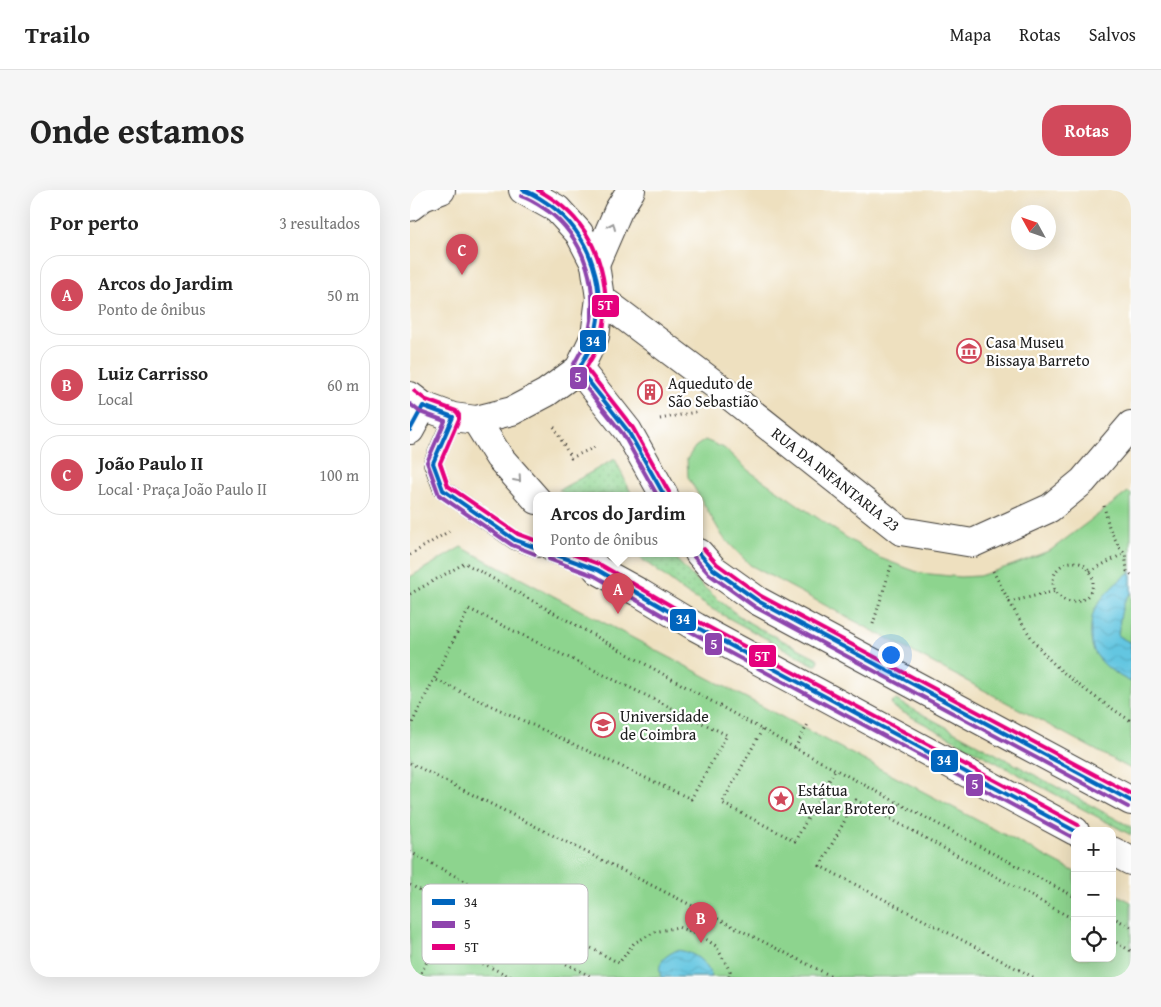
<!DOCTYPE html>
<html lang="pt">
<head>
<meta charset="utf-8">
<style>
	body { margin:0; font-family:"Gentium Book Plus",serif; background:#f6f6f6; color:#222 }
	.controls { position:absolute; right:15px; bottom:15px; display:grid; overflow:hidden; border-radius:10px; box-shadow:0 5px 20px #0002 }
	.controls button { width:45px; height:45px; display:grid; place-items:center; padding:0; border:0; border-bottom:1px solid #e0e0e0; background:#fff; color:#222; font:25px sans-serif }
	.compass { position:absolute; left:601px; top:15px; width:45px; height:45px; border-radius:50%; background:#fff; box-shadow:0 5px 20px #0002; rotate:310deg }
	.you { position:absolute; left:480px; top:464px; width:18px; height:18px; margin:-12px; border:4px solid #fff; border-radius:50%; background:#1a73e8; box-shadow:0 0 0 8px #1a73e833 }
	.badge { display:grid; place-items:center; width:32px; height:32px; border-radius:50%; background:#d1495b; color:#fff; font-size:16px; font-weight:700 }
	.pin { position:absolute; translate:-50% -41px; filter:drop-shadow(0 1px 2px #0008) }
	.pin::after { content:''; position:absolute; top:26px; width:18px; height:15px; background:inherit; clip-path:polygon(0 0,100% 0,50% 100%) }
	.popup { position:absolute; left:123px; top:302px; width:170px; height:65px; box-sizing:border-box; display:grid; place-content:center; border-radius:10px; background:#fff; filter:drop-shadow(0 1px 4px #0005); font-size:16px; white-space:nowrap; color:#767676 }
	.popup b { font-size:19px; color:#222 }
	.popup::after { content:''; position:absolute; left:50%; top:100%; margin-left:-10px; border:10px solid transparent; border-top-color:#fff }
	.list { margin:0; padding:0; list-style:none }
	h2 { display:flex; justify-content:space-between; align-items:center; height:65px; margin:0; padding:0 20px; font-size:21px }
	h2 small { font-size:16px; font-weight:400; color:#767676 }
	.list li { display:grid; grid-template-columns:32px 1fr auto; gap:15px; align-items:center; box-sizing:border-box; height:80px; margin:0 10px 10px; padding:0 10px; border:1px solid #e0e0e0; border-radius:20px }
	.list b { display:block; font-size:19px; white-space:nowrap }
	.list p { margin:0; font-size:16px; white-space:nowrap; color:#767676 }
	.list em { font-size:16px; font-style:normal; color:#767676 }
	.icon { flex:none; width:28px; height:28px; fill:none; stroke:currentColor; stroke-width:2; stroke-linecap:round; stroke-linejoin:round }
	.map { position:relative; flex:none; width:721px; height:787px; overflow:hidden; border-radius:20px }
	header { display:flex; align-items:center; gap:30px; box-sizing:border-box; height:70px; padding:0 25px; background:#fff; border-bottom:1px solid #e0e0e0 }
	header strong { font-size:24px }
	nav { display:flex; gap:28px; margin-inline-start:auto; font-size:18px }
	.intro { display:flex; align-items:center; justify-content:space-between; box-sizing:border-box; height:120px; padding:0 30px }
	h1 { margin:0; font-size:35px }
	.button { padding:12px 22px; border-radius:20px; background:#d1495b; color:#fff; font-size:18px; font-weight:700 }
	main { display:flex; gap:30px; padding:0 30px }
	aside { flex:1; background:#fff; border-radius:20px; box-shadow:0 5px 20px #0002 }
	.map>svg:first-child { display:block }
</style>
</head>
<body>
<header>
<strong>Trailo</strong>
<nav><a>Mapa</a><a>Rotas</a><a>Salvos</a></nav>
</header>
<div class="intro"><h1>Onde estamos</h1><a class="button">Rotas</a></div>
<main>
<aside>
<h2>Por perto<small>3 resultados</small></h2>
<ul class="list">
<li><span class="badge">A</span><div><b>Arcos do Jardim</b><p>Ponto de ônibus</p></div><em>50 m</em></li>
<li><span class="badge">B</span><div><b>Luiz Carrisso</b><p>Local</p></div><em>60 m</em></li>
<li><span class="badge">C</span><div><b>João Paulo II</b><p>Local · Praça João Paulo II</p></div><em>100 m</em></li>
</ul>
</aside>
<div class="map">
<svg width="721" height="787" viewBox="0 0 721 787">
	<defs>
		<pattern id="grass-dots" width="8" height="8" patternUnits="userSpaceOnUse" patternTransform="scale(1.25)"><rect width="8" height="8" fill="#8dd48e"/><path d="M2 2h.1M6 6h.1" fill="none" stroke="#79b57a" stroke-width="1.8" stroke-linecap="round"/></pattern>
		<pattern id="water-waves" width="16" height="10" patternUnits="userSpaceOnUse" patternTransform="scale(1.25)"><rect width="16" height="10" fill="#63c6e1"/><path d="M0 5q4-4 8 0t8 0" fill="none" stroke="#55aac0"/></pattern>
	</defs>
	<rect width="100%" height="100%" fill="#fff"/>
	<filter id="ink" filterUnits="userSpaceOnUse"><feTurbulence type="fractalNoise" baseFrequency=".02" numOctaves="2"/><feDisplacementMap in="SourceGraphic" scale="10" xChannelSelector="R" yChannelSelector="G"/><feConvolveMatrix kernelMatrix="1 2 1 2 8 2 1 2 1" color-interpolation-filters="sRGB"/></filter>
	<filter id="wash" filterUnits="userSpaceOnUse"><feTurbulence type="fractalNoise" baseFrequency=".0096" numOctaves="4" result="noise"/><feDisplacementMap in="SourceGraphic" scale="20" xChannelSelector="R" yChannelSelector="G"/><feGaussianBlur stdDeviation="1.12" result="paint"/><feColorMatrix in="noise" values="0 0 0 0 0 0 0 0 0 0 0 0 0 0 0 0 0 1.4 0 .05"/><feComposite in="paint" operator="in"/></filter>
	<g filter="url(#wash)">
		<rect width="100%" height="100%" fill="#eee0bf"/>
		<g fill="url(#grass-dots)" stroke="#547855">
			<polygon points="205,269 222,305 156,305 149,300"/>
			<path d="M224,363H261C282,388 306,409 332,428C355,443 383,455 407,468L409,471L407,475H404L302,419L275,402Z"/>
			<polygon points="486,510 721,637 721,645 483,517 481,512"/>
		</g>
		<g fill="#8dd48e" stroke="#547855">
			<polygon points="295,250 314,258 339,281 437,348 470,368 510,383 550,387 569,386 603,375 641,360 718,302 721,303 721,579 340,375 313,347 278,287 277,269 285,257"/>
			<polygon points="51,357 665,682 665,768 702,768 702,702 721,712 721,787 0,787 0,387"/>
		</g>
		<g fill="url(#water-waves)" stroke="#40717e">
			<path d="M721,381V403C710,413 710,432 708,446L721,453V492C708,486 693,476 685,463C679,453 680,431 684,421C692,405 707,392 721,381Z"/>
			<path d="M267,760C284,762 296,771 302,787H251C246,772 255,766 267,760Z"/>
		</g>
	</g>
	<g filter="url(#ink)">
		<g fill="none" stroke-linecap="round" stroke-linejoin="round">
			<defs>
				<g id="lane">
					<polyline points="43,227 23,273 33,300 105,350 127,358"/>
					<polyline points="141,363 185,379"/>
				</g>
				<g id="street">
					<polyline points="185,74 208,21 221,0"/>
					<polyline points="0,240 13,216"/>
				</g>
				<g id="secondary">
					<polyline points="0,17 13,7 31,0"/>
					<polyline points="190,108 315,202 491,341 563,353 640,318 673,291 721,235"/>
					<polyline points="169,179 218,241 254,305"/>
					<polyline points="0,206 13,216 43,227 66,230 102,221 136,203 169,179 185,146 190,108 185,74 169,43 147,19 113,0"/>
					<polyline points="66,230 89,267 127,310"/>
					<polyline points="173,363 188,380 228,402 286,437 665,641"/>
					<polyline points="289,363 303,379 348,411 721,611"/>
					<polyline points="702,661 721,671"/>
				</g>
			</defs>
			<use href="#lane" stroke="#3c3934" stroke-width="20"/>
			<use href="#street" stroke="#3c3934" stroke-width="30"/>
			<use href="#secondary" stroke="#3c3934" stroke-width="30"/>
			<g stroke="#3c3934" stroke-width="3" stroke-dasharray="1 4" stroke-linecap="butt">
				<polyline points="250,229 286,222"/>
				<polyline points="144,237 161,268 187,256"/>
				<polyline points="694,316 699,337 709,357 715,363 717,381 721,385"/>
				<polyline points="0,365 41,340"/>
				<circle cx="663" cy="392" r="20"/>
				<path d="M583,381C600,413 617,448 644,474C666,495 695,514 721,531"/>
				<polyline points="680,381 715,363"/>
				<polyline points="0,404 55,373 385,558 665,707"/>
				<polyline points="599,412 646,401"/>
				<polygon points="59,419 317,545 281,609 24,489"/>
				<polyline points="463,434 482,373"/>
				<polyline points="0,537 24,489"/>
				<polyline points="352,540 312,613 385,651 425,580"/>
				<polyline points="385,558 398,534"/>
				<polyline points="0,573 423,787"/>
				<polyline points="0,662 209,773 224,753 245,742 268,737 291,746 306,756 320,781 319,787"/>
				<polyline points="0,695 182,787"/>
				<polyline points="702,727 721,737"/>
				<polyline points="702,750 721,761"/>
				<polyline points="9,787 27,752 101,787"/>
				<polyline points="623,787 410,676 446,610 665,730"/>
			</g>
			<use href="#lane" stroke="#fff" stroke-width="18"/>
			<use href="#street" stroke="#fff" stroke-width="28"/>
			<use href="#secondary" stroke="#fff" stroke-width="28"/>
			<defs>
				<g id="bus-1">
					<path d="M113,0C123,3 131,9 140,15C181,45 198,99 184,148C181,159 174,169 169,179L218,241L254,305"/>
					<polyline points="0,240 13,216 43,227 23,273 33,300 105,350 127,358"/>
					<polyline points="141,363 188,380 286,437 665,641"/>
					<polyline points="289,363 303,379 348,411 721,611"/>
				</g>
				<g id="bus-2">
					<path d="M111,6C121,9 129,15 138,21C176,50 190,100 178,145C175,156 168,166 163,176V181L213,244L247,305"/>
					<polyline points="0,214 10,222 35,231 17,272 29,305 102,355 125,364"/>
					<polyline points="284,367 299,384 345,417 718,617"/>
					<polyline points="139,369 185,386 283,443 662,647"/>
				</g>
				<g id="bus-3">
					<path d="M128,0C137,5 146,11 153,17C191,49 204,105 190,151C187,160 181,169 176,178L223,238L259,302"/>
					<polyline points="4,201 16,210 46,221 49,225 49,229 30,273 38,296 108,344 127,351"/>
					<polyline points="294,359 307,374 351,406 721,604"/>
					<polyline points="159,363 191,375 289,432 668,635"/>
				</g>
			</defs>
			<use href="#bus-1" stroke="#fff" stroke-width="8"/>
			<use href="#bus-2" stroke="#fff" stroke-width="8"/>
			<use href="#bus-3" stroke="#fff" stroke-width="8"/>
			<use href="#bus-1" stroke="#0065bd" stroke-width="4"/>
			<use href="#bus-2" stroke="#8e44ad" stroke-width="4"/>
			<use href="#bus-3" stroke="#e5007d" stroke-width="4"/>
		</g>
		<defs><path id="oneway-chevron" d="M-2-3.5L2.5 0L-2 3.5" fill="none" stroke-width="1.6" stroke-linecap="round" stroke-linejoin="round" transform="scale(1.25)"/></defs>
		<g stroke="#999">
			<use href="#oneway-chevron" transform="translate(202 36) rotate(-66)"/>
			<use href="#oneway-chevron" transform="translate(108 289) rotate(49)"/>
		</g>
	</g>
	<defs>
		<symbol id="museum-ring" viewBox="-11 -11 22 22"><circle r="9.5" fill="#fff" stroke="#d1495b" stroke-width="1.5"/><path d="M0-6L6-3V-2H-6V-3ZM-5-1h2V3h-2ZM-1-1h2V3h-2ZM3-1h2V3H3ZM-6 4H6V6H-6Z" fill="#d1495b"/></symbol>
		<symbol id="building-ring" viewBox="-11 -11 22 22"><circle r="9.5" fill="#fff" stroke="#d1495b" stroke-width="1.5"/><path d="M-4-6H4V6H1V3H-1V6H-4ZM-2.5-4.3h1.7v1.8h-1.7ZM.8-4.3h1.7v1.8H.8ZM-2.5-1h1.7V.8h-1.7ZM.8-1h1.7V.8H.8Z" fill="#d1495b"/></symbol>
		<symbol id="university-ring" viewBox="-11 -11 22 22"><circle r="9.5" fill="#fff" stroke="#d1495b" stroke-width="1.5"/><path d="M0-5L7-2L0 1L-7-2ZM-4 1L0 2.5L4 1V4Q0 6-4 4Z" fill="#d1495b"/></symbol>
		<symbol id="sight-ring" viewBox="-11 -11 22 22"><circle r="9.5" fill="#fff" stroke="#d1495b" stroke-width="1.5"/><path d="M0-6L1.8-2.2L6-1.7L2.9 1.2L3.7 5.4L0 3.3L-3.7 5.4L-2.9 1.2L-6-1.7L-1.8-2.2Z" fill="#d1495b"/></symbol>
	</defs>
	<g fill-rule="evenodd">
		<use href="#museum-ring" x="545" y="147" width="28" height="28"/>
		<use href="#building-ring" x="226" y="188" width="28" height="28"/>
		<use href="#university-ring" x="179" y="521" width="28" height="28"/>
		<use href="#sight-ring" x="357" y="595" width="28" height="28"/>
	</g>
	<g text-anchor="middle" stroke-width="4.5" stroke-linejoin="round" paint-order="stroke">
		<g font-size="16" fill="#1c1c1c" stroke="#fff" text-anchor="start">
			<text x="576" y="158">Casa Museu<tspan x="576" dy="18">Bissaya Barreto</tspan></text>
			<text x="258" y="199">Aqueduto de<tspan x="258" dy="18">São Sebastião</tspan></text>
			<text x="210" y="532">Universidade<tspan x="210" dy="18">de Coimbra</tspan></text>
			<text x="388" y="606">Estátua<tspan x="388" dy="18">Avelar Brotero</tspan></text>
		</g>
		<g font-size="16" fill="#1c1c1c" stroke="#fff">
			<text transform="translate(426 289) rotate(38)" y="6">RUA DA INFANTARIA 23</text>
		</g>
	</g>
	<rect x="12" y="694" width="166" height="80" rx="8" fill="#fff" stroke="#bbb" stroke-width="1"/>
	<rect x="22" y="709" width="23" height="6" fill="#0065bd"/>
	<rect x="22" y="731" width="23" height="7" fill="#8e44ad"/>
	<rect x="22" y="754" width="23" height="6" fill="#e5007d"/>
	<g font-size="14" fill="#1c1c1c">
		<text x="54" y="717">34</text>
		<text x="54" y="739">5</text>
		<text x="54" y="762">5T</text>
	</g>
	<g stroke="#fff" stroke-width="2">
		<rect x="181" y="104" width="29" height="24" rx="5" fill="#e5007d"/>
		<rect x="169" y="139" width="28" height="24" rx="5" fill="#0065bd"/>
		<rect x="159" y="176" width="19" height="24" rx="5" fill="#8e44ad"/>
		<rect x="259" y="418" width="28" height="24" rx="5" fill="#0065bd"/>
		<rect x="294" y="442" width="19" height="24" rx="5" fill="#8e44ad"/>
		<rect x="338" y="454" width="29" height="24" rx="5" fill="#e5007d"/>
		<rect x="520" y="559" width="29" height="24" rx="5" fill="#0065bd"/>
		<rect x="555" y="583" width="19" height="24" rx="5" fill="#8e44ad"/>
	</g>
	<g font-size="14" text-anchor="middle" font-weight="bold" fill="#fff">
		<text x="195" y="120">5T</text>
		<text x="183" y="156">34</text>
		<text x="168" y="192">5</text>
		<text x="273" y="434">34</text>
		<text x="304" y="459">5</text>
		<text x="352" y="471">5T</text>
		<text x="534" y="575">34</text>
		<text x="565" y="599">5</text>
	</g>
</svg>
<div class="controls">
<button>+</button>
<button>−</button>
<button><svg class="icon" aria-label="locate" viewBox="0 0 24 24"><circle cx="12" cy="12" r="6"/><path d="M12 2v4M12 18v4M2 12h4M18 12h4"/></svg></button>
</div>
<svg class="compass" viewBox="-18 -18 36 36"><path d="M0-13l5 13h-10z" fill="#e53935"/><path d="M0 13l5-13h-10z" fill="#767676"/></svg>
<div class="you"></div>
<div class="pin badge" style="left:208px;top:424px">A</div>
<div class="popup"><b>Arcos do Jardim</b>Ponto de ônibus</div>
<div class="pin badge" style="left:291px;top:753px">B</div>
<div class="pin badge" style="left:52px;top:85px">C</div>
</div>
</main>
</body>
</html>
